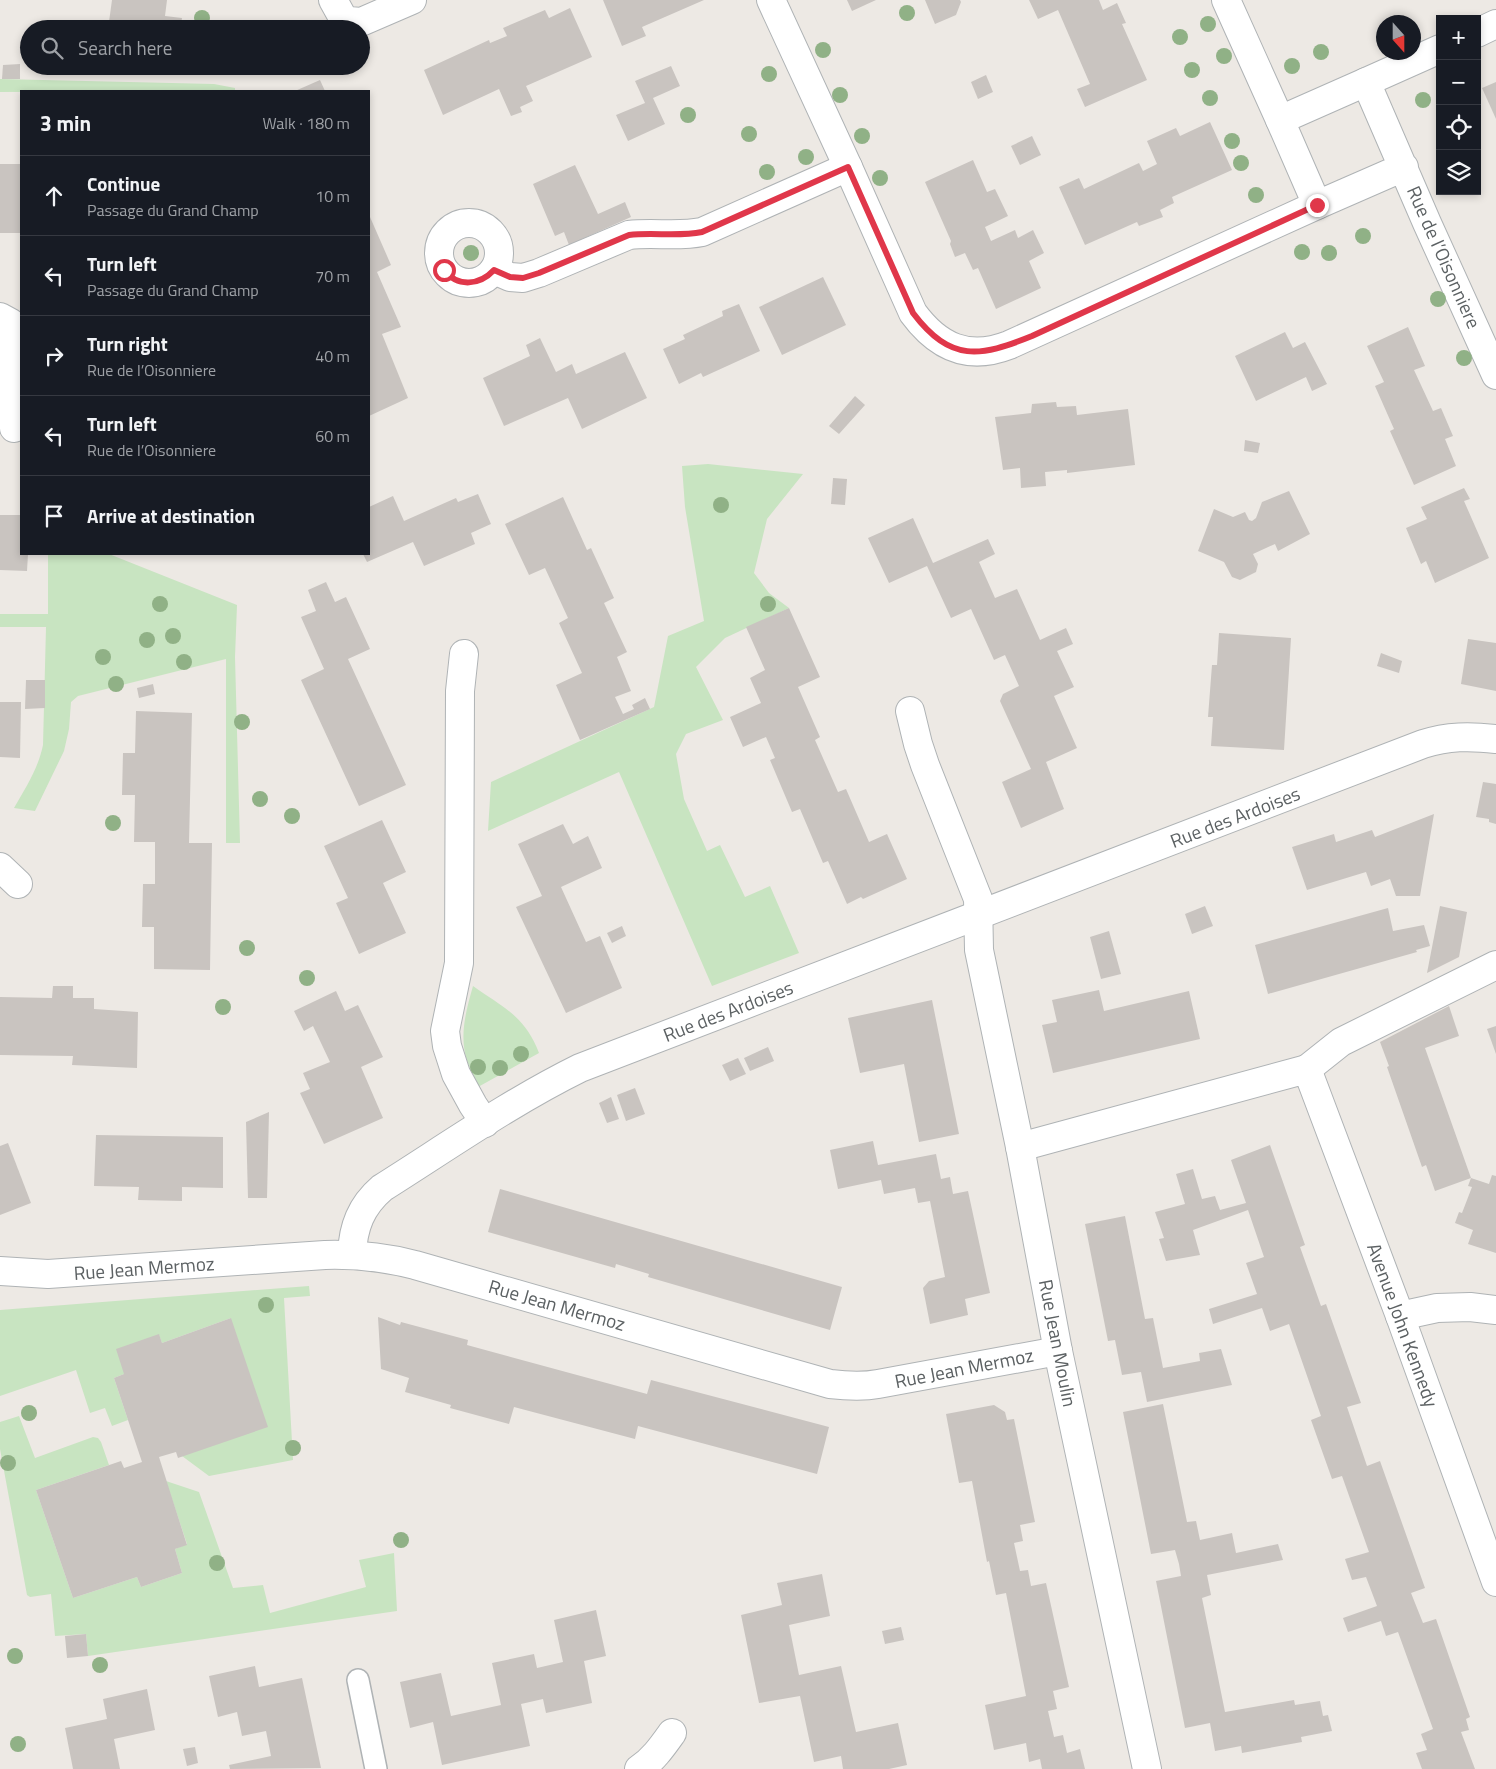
<!DOCTYPE html>
<html lang="en">
<head>
<meta charset="utf-8">
<style>
	body { margin:0; font-family:"Titillium Web",sans-serif; background:#242831; color:#f1f3f6 }
	.controls { position:absolute; right:15px; top:15px; display:grid; overflow:hidden; border-radius:0px; box-shadow:0 2px 8px #0003 }
	.controls button { width:45px; height:45px; display:grid; place-items:center; padding:0; border:0; border-bottom:1px solid #363941; background:#171b24; color:#f1f3f6; font:25px sans-serif }
	.compass { position:absolute; left:1376px; top:15px; width:45px; height:45px; border-radius:50%; background:#171b24; box-shadow:0 2px 8px #0003; rotate:159deg }
	.stop { position:absolute; width:15px; height:15px; margin:-11px; border:4px solid #e0374a; border-radius:50%; background:#fff }
	.stop.end { background:#e0374a; border-color:#fff; box-shadow:0 1px 5px #0008 }
	.list { margin:0; padding:0; list-style:none }
	h2 { display:flex; justify-content:space-between; align-items:center; height:65px; margin:0; padding:0 20px; font-size:21px }
	h2 small { font-size:16px; font-weight:400; color:#9ea1a6 }
	.list li { display:grid; grid-template-columns:32px 1fr auto; gap:15px; align-items:center; box-sizing:border-box; height:80px; padding:0 20px; border-top:1px solid #363941 }
	.list b { display:block; font-size:19px; white-space:nowrap }
	.list p { margin:0; font-size:16px; white-space:nowrap; color:#9ea1a6 }
	.list em { font-size:16px; font-style:normal; color:#9ea1a6 }
	.icon { flex:none; width:28px; height:28px; fill:none; stroke:currentColor; stroke-width:2; stroke-linecap:round; stroke-linejoin:round }
	.map { position:relative; flex:none; width:1496px; height:1769px; overflow:hidden }
	.search { position:absolute; background:#171b24; box-shadow:0 2px 8px #0003; left:20px; top:20px; width:350px; height:55px; display:flex; align-items:center; gap:12px; box-sizing:border-box; padding:0 18px; border-radius:28px; color:#9ea1a6; font-size:19px }
	.panel { position:absolute; background:#171b24; box-shadow:0 2px 8px #0003; left:20px; top:90px; width:350px; height:465px; border-radius:0px }
	.map>svg:first-child { display:block }
</style>
</head>
<body>
<div class="map">
<svg width="1496" height="1769" viewBox="0 0 1496 1769">
	<rect width="100%" height="100%" fill="#ede9e4"/>
	<g fill="#c8e4c1">
		<polygon points="0,79 214,84 235,88 235,91 0,92"/>
		<polygon points="708,464 803,474 767,519 754,573 769,593 789,608 725,638 696,667 723,720 686,734 676,754 684,799 707,851 720,845 745,897 770,886 799,953 712,986 619,772 488,831 491,782 654,707 668,636 704,621 685,507 682,466"/>
		<path d="M48,554H109L237,605L235,657L240,843H226V659L78,696L71,702L69,729L64,751L35,811L14,808C26,787 38,769 43,745L46,627H0V614H48Z"/>
		<path d="M473,986C504,1008 525,1016 539,1053L478,1087C475,1078 470,1070 467,1061C459,1035 466,1011 473,986Z"/>
		<polygon points="309,1286 310,1296 284,1298 293,1460 209,1476 182,1456 231,1318 162,1343 159,1335 124,1374 114,1378 128,1420 112,1426 105,1408 90,1413 76,1370 0,1396 0,1310"/>
		<polygon points="19,1416 35,1458 93,1437 98,1438 101,1442 109,1465 36,1490 73,1598 137,1577 141,1587 182,1573 175,1549 187,1544 166,1481 199,1492 233,1588 263,1585 270,1613 366,1587 359,1560 394,1553 397,1611 88,1656 86,1634 55,1636 51,1594 30,1597 27,1595 0,1449 0,1422"/>
	</g>
	<g fill="#c9c4c0">
		<polygon points="112,0 167,0 165,16 182,18 180,29 108,29"/>
		<polygon points="603,0 704,0 642,27 646,36 622,46"/>
		<polygon points="847,0 876,0 852,11"/>
		<polygon points="925,0 960,0 961,2 956,15 935,24"/>
		<polygon points="1029,0 1099,0 1103,10 1117,3 1126,23 1122,24 1147,80 1085,107 1077,89 1090,84 1058,10 1038,19"/>
		<polygon points="570,8 592,57 526,86 533,101 520,107 522,112 511,116 499,89 443,115 424,70 489,40 490,43 507,36 503,28 545,10 549,18"/>
		<polygon points="20,64 20,79 2,79 3,65"/>
		<polygon points="671,66 680,86 653,98 665,124 628,141 616,115 645,103 635,81"/>
		<polygon points="986,75 993,92 978,99 971,82"/>
		<polygon points="320,80 325,91 295,91"/>
		<polygon points="1496,82 1496,119 1482,88"/>
		<polygon points="1210,122 1232,170 1172,197 1174,203 1160,210 1163,217 1139,226 1137,222 1085,245 1059,187 1079,178 1084,189 1139,163 1143,171 1157,164 1147,141 1176,128 1180,136"/>
		<polygon points="1032,136 1041,155 1020,165 1011,146"/>
		<polygon points="973,160 987,192 995,189 1008,216 985,227 991,241 1015,230 1018,238 1033,230 1044,253 1029,261 1041,288 996,309 978,268 973,270 965,253 955,257 950,244 951,241 925,182"/>
		<rect x="0" y="164" width="21" height="69"/>
		<polygon points="575,165 598,214 625,202 631,217 569,245 564,232 555,236 533,184"/>
		<polygon points="369,217 370,217 391,265 377,272 401,327 382,334 408,398 369,416"/>
		<polygon points="823,277 846,325 782,355 759,307"/>
		<polygon points="739,304 760,351 703,377 701,373 679,384 663,349 685,339 683,335 723,316 722,311"/>
		<polygon points="1408,327 1425,366 1414,370 1433,411 1441,408 1453,436 1445,439 1456,466 1414,485 1390,431 1394,429 1375,386 1384,382 1367,346"/>
		<polygon points="1285,332 1293,348 1305,342 1327,384 1312,391 1306,377 1256,401 1235,356"/>
		<polygon points="540,338 556,372 572,364 576,374 625,352 647,398 582,429 568,398 504,426 483,378 530,356 526,345"/>
		<polygon points="855,396 865,405 839,434 829,426"/>
		<polygon points="1056,402 1057,407 1076,406 1077,415 1128,409 1135,465 1067,473 1067,470 1045,472 1046,486 1021,488 1020,468 1003,470 995,417 1031,413 1032,404"/>
		<polygon points="1245,440 1260,443 1258,453 1244,451"/>
		<polygon points="833,478 847,479 845,505 831,504"/>
		<polygon points="1464,488 1470,499 1464,501 1489,558 1435,583 1426,561 1421,564 1406,528 1427,519 1421,507"/>
		<polygon points="1289,491 1310,534 1278,551 1275,544 1253,554 1258,564 1256,572 1240,580 1232,577 1224,562 1198,551 1214,509 1233,517 1245,512 1249,520 1252,521 1256,518 1262,502"/>
		<polygon points="478,494 491,524 471,533 475,544 424,566 413,542 367,562 363,554 369,554 369,507 393,496 404,521 456,498 458,502"/>
		<polygon points="563,497 587,550 591,548 614,598 604,603 627,652 617,657 631,691 615,697 623,714 634,709 632,705 645,698 650,709 580,740 556,685 582,673 559,623 568,618 545,568 529,575 505,524"/>
		<polygon points="0,515 21,515 21,554 28,554 27,571 0,570"/>
		<polygon points="913,518 933,563 988,539 995,554 979,562 995,598 1017,589 1040,640 1066,628 1073,644 1057,651 1074,687 1054,696 1077,748 1046,762 1064,809 1021,828 1002,782 1031,769 1000,701 1003,694 1019,686 1005,655 994,660 971,609 951,618 927,566 889,583 868,538"/>
		<polygon points="326,582 335,602 346,597 370,649 348,659 406,785 359,806 301,680 324,669 301,617 316,611 308,590"/>
		<polygon points="789,608 820,677 798,687 820,737 815,740 838,792 846,789 869,842 887,834 907,879 863,899 861,897 847,904 828,861 823,863 800,809 792,812 770,760 775,758 766,737 743,747 730,717 761,703 750,678 765,670 746,627"/>
		<polygon points="1219,633 1291,638 1284,750 1211,746 1213,717 1208,717 1212,665 1217,665"/>
		<polygon points="1468,639 1496,643 1496,691 1461,684"/>
		<polygon points="1381,653 1402,661 1399,673 1377,666"/>
		<polygon points="26,680 45,680 45,708 25,709"/>
		<polygon points="153,684 155,694 139,698 137,688"/>
		<polygon points="0,702 21,702 20,758 0,757"/>
		<polygon points="136,711 192,713 189,843 212,843 210,970 154,969 154,927 142,927 143,884 155,884 155,842 134,842 135,795 122,795 123,753 135,753"/>
		<polygon points="1483,782 1496,784 1496,824 1489,822 1489,819 1476,817"/>
		<polygon points="1434,814 1420,896 1396,896 1390,879 1371,886 1366,872 1307,890 1292,847 1334,834 1336,842 1372,830 1375,837"/>
		<polygon points="382,820 406,872 383,883 406,933 359,954 336,903 348,898 324,846"/>
		<polygon points="563,824 573,844 588,836 602,868 561,887 586,942 600,936 622,988 566,1013 516,907 542,896 518,844"/>
		<polygon points="1205,906 1213,926 1192,934 1185,914"/>
		<polygon points="1440,906 1467,912 1459,957 1427,973"/>
		<polygon points="1388,908 1393,931 1424,925 1430,946 1416,950 1417,952 1268,994 1255,945"/>
		<polygon points="622,926 626,936 612,943 607,933"/>
		<polygon points="1109,931 1121,974 1101,979 1090,937"/>
		<polygon points="53,986 73,986 73,998 94,998 94,1009 138,1012 137,1068 72,1065 73,1056 0,1055 0,997 52,998"/>
		<polygon points="1099,990 1104,1011 1189,991 1200,1039 1053,1073 1042,1025 1057,1022 1052,1000"/>
		<polygon points="336,991 345,1011 358,1005 383,1057 361,1067 383,1118 324,1144 300,1093 310,1089 303,1073 330,1062 313,1026 304,1031 294,1011"/>
		<polygon points="932,1000 959,1134 919,1142 904,1064 860,1073 848,1018"/>
		<polygon points="1449,1006 1459,1036 1425,1048 1471,1178 1435,1191 1426,1165 1422,1167 1387,1067 1389,1066 1380,1042"/>
		<polygon points="1496,1026 1496,1054 1487,1029"/>
		<polygon points="768,1047 774,1061 750,1071 744,1058"/>
		<polygon points="738,1058 746,1074 730,1081 722,1065"/>
		<polygon points="635,1088 645,1114 626,1121 617,1095"/>
		<polygon points="611,1097 619,1119 607,1123 599,1103"/>
		<polygon points="269,1112 267,1198 248,1198 246,1122"/>
		<polygon points="96,1135 223,1137 223,1188 182,1187 182,1201 138,1200 139,1187 94,1186"/>
		<polygon points="873,1141 878,1165 936,1154 941,1179 950,1177 953,1194 968,1191 990,1293 965,1299 968,1315 930,1324 923,1288 929,1281 945,1277 930,1201 918,1203 915,1188 884,1194 881,1180 838,1189 830,1150"/>
		<polygon points="8,1143 31,1203 0,1215 0,1146"/>
		<polygon points="1270,1145 1305,1245 1300,1247 1310,1275 1321,1306 1326,1304 1361,1403 1347,1407 1367,1466 1380,1461 1425,1588 1411,1593 1423,1623 1436,1619 1470,1717 1466,1719 1469,1730 1461,1732 1475,1769 1422,1769 1416,1753 1427,1750 1421,1734 1433,1729 1398,1632 1386,1636 1381,1621 1348,1632 1343,1618 1377,1606 1366,1577 1352,1580 1345,1559 1369,1552 1342,1476 1332,1479 1311,1420 1321,1416 1289,1324 1270,1331 1262,1308 1213,1324 1209,1309 1257,1294 1246,1263 1264,1257 1248,1210 1193,1230 1200,1255 1166,1261 1159,1239 1164,1238 1155,1212 1185,1204 1176,1174 1193,1169 1202,1199 1215,1196 1220,1210 1246,1203 1231,1160"/>
		<polygon points="1492,1175 1496,1176 1496,1253 1468,1244 1473,1230 1455,1223 1459,1212 1462,1213 1472,1187 1468,1186 1471,1178 1489,1184"/>
		<polygon points="500,1189 842,1287 830,1330 648,1277 649,1274 616,1264 615,1268 488,1232"/>
		<polygon points="1125,1216 1145,1319 1153,1318 1163,1368 1200,1361 1199,1353 1221,1349 1232,1385 1147,1402 1141,1372 1122,1375 1115,1340 1108,1341 1085,1224"/>
		<polygon points="378,1317 400,1325 401,1322 468,1340 467,1345 647,1394 651,1380 829,1427 817,1474 638,1426 635,1439 514,1407 509,1424 450,1408 451,1405 405,1392 409,1378 381,1369"/>
		<polygon points="231,1318 268,1427 178,1458 176,1452 159,1457 187,1545 175,1549 182,1573 141,1587 137,1577 73,1598 36,1490 121,1461 124,1468 142,1462 114,1378 124,1374 116,1349 159,1334 162,1343"/>
		<polygon points="1163,1404 1187,1522 1196,1521 1200,1540 1232,1533 1236,1553 1278,1544 1283,1560 1207,1575 1211,1595 1202,1598 1225,1712 1294,1700 1295,1705 1320,1701 1323,1716 1328,1715 1332,1731 1301,1737 1302,1742 1242,1753 1241,1746 1215,1751 1210,1723 1185,1728 1156,1581 1181,1576 1179,1564 1175,1550 1151,1554 1123,1412"/>
		<polygon points="994,1405 1005,1412 1007,1420 1014,1419 1035,1522 1020,1525 1023,1541 1014,1543 1020,1571 1028,1570 1031,1586 1046,1583 1069,1687 1053,1691 1057,1709 1048,1711 1054,1737 1063,1735 1067,1753 1080,1749 1085,1769 1042,1769 1040,1759 1029,1762 1026,1743 994,1750 985,1705 1026,1696 1006,1593 996,1595 989,1561 987,1562 972,1481 959,1483 946,1414"/>
		<polygon points="822,1574 830,1616 789,1625 799,1675 841,1666 856,1732 898,1723 907,1765 889,1769 843,1769 841,1756 814,1762 800,1696 759,1703 741,1615 782,1605 777,1583"/>
		<polygon points="596,1610 606,1656 584,1661 592,1703 546,1713 543,1699 521,1704 530,1746 442,1765 433,1722 410,1728 400,1682 441,1673 451,1716 501,1705 492,1663 534,1654 537,1668 563,1662 554,1620"/>
		<polygon points="901,1627 904,1640 885,1644 882,1631"/>
		<polygon points="86,1634 88,1656 67,1658 65,1636"/>
		<polygon points="255,1666 259,1687 302,1678 321,1768 230,1769 229,1765 271,1756 266,1731 242,1736 237,1712 218,1717 209,1676"/>
		<polygon points="147,1689 155,1730 114,1739 120,1769 73,1769 65,1728 107,1719 103,1699"/>
		<polygon points="195,1747 198,1763 187,1766 183,1749"/>
	</g>
	<g fill="none" stroke-linecap="round" stroke-linejoin="round">
		<defs>
			<polyline id="lane" points="358,1680 376,1769"/>
			<g id="street">
				<polyline points="333,0 343,18 349,21 361,22 412,0"/>
				<path d="M771,0L848,167L913,313C938,347 968,361 1009,345L1317,205"/>
				<polyline points="1226,0 1280,120"/>
				<polyline points="1477,33 1496,24"/>
				<polyline points="1366,82 1440,49"/>
				<polyline points="1404,167 1317,205 1280,120 1366,82 1427,223 1496,375"/>
				<circle cx="469" cy="253" r="30"/>
				<path d="M494,270L510,277L523,278L539,273L629,235C653,232 678,237 702,232L848,167"/>
				<polyline points="0,317 11,323 14,428"/>
				<polyline points="464,654 460,691 459,963 445,1031 447,1046 456,1074 473,1105 485,1123"/>
				<polyline points="910,711 918,744 925,765 978,899 979,950 1020,1147 1058,1351 1147,1769"/>
				<polyline points="0,867 18,884"/>
				<polyline points="1307,1069 1341,1042 1496,965"/>
				<polyline points="1020,1147 1307,1069 1400,1316 1496,1582"/>
				<path d="M352,1254C353,1227 361,1206 382,1188C447,1147 511,1102 580,1068L1423,744C1448,736 1470,736 1496,739"/>
				<path d="M0,1271L48,1274L325,1255C358,1254 384,1257 415,1265L830,1384C847,1386 862,1387 878,1384L1058,1351"/>
				<polyline points="1400,1316 1437,1308 1470,1307 1496,1310"/>
				<path d="M639,1769C653,1760 662,1747 672,1733"/>
			</g>
		</defs>
		<use href="#lane" stroke="#afb3b5" stroke-width="24"/>
		<use href="#street" stroke="#afb3b5" stroke-width="30"/>
		<use href="#lane" stroke="#fff" stroke-width="21"/>
		<use href="#street" stroke="#fff" stroke-width="28"/>
	</g>
	<g fill="#90b186">
		<circle cx="907" cy="13" r="8"/>
		<circle cx="202" cy="18" r="8"/>
		<circle cx="1208" cy="24" r="8"/>
		<circle cx="1180" cy="37" r="8"/>
		<circle cx="823" cy="50" r="8"/>
		<circle cx="1321" cy="52" r="8"/>
		<circle cx="1224" cy="56" r="8"/>
		<circle cx="1292" cy="66" r="8"/>
		<circle cx="1192" cy="70" r="8"/>
		<circle cx="769" cy="74" r="8"/>
		<circle cx="840" cy="95" r="8"/>
		<circle cx="1210" cy="98" r="8"/>
		<circle cx="1423" cy="100" r="8"/>
		<circle cx="688" cy="115" r="8"/>
		<circle cx="749" cy="134" r="8"/>
		<circle cx="862" cy="136" r="8"/>
		<circle cx="1232" cy="141" r="8"/>
		<circle cx="806" cy="157" r="8"/>
		<circle cx="1241" cy="163" r="8"/>
		<circle cx="767" cy="172" r="8"/>
		<circle cx="880" cy="178" r="8"/>
		<circle cx="1256" cy="195" r="8"/>
		<circle cx="1363" cy="236" r="8"/>
		<circle cx="1302" cy="252" r="8"/>
		<circle cx="471" cy="253" r="8"/>
		<circle cx="1329" cy="253" r="8"/>
		<circle cx="1438" cy="299" r="8"/>
		<circle cx="1464" cy="358" r="8"/>
		<circle cx="721" cy="505" r="8"/>
		<circle cx="160" cy="604" r="8"/>
		<circle cx="768" cy="604" r="8"/>
		<circle cx="173" cy="636" r="8"/>
		<circle cx="147" cy="640" r="8"/>
		<circle cx="103" cy="657" r="8"/>
		<circle cx="184" cy="662" r="8"/>
		<circle cx="116" cy="684" r="8"/>
		<circle cx="242" cy="722" r="8"/>
		<circle cx="260" cy="799" r="8"/>
		<circle cx="292" cy="816" r="8"/>
		<circle cx="113" cy="823" r="8"/>
		<circle cx="247" cy="948" r="8"/>
		<circle cx="307" cy="978" r="8"/>
		<circle cx="223" cy="1007" r="8"/>
		<circle cx="521" cy="1054" r="8"/>
		<circle cx="478" cy="1067" r="8"/>
		<circle cx="500" cy="1068" r="8"/>
		<circle cx="266" cy="1305" r="8"/>
		<circle cx="29" cy="1413" r="8"/>
		<circle cx="293" cy="1448" r="8"/>
		<circle cx="8" cy="1463" r="8"/>
		<circle cx="401" cy="1540" r="8"/>
		<circle cx="217" cy="1563" r="8"/>
		<circle cx="15" cy="1656" r="8"/>
		<circle cx="100" cy="1665" r="8"/>
		<circle cx="18" cy="1744" r="8"/>
	</g>
	<g fill="none" stroke-linecap="round" stroke-linejoin="round">
		<path stroke="#e0374a" stroke-width="6" d="M444,270C458,288 480,285 494,270L510,277L523,278L539,273L629,235C653,232 678,237 702,232L848,167L913,313C951,363 980,357 1032,336L1317,205"/>
	</g>
	<g text-anchor="middle" stroke-width="4" stroke-linejoin="round" paint-order="stroke">
		<g font-size="19" fill="#5c6163" stroke="#fff">
			<text transform="translate(1444 257) rotate(66)" y="7">Rue de l’Oisonniere</text>
			<text transform="translate(1235 817) rotate(-21)" y="7">Rue des Ardoises</text>
			<text transform="translate(728 1011) rotate(-21)" y="7">Rue des Ardoises</text>
			<text transform="translate(144 1268) rotate(-4)" y="7">Rue Jean Mermoz</text>
			<text transform="translate(557 1305) rotate(16)" y="7">Rue Jean Mermoz</text>
			<text transform="translate(1403 1325) rotate(70)" y="7">Avenue John Kennedy</text>
			<text transform="translate(1058 1343) rotate(79)" y="7">Rue Jean Moulin</text>
			<text transform="translate(964 1368) rotate(-11)" y="7">Rue Jean Mermoz</text>
		</g>
	</g>
</svg>
<div class="controls">
<button>+</button>
<button>−</button>
<button><svg class="icon" aria-label="locate" viewBox="0 0 24 24"><circle cx="12" cy="12" r="6"/><path d="M12 2v4M12 18v4M2 12h4M18 12h4"/></svg></button>
<button><svg class="icon" aria-label="layers" viewBox="0 0 24 24"><path d="M12 4l9 5-9 5-9-5zM3 14l9 5 9-5"/></svg></button>
</div>
<svg class="compass" viewBox="-18 -18 36 36"><path d="M0-13l5 13h-10z" fill="#e53935"/><path d="M0 13l5-13h-10z" fill="#9ea1a6"/></svg>
<div class="stop" style="left:444px;top:270px"></div>
<div class="stop end" style="left:1317px;top:205px"></div>
<div class="search"><svg class="icon" aria-label="search" viewBox="0 0 24 24"><circle cx="10" cy="10" r="6"/><path d="M15 15l6 6"/></svg>Search here</div>
<section class="panel">
<h2>3 min<small>Walk · 180 m</small></h2>
<ul class="list">
<li><svg class="icon" aria-label="ahead" viewBox="0 0 24 24"><path d="M12 20V5M6 11l6-6 6 6"/></svg><div><b>Continue</b><p>Passage du Grand Champ</p></div><em>10 m</em></li>
<li><svg class="icon" aria-label="left" viewBox="0 0 24 24"><path d="M17 20v-9H6M10 6l-5 5 5 5"/></svg><div><b>Turn left</b><p>Passage du Grand Champ</p></div><em>70 m</em></li>
<li><svg class="icon" aria-label="right" viewBox="0 0 24 24"><path d="M7 20v-9h11M14 6l5 5-5 5"/></svg><div><b>Turn right</b><p>Rue de l’Oisonniere</p></div><em>40 m</em></li>
<li><svg class="icon" aria-label="left" viewBox="0 0 24 24"><path d="M17 20v-9H6M10 6l-5 5 5 5"/></svg><div><b>Turn left</b><p>Rue de l’Oisonniere</p></div><em>60 m</em></li>
<li><svg class="icon" aria-label="arrive" viewBox="0 0 24 24"><path d="M6 21V4h12l-3 4 3 4H6"/></svg><div><b>Arrive at destination</b></div></li>
</ul>
</section>
</div>
</body>
</html>
